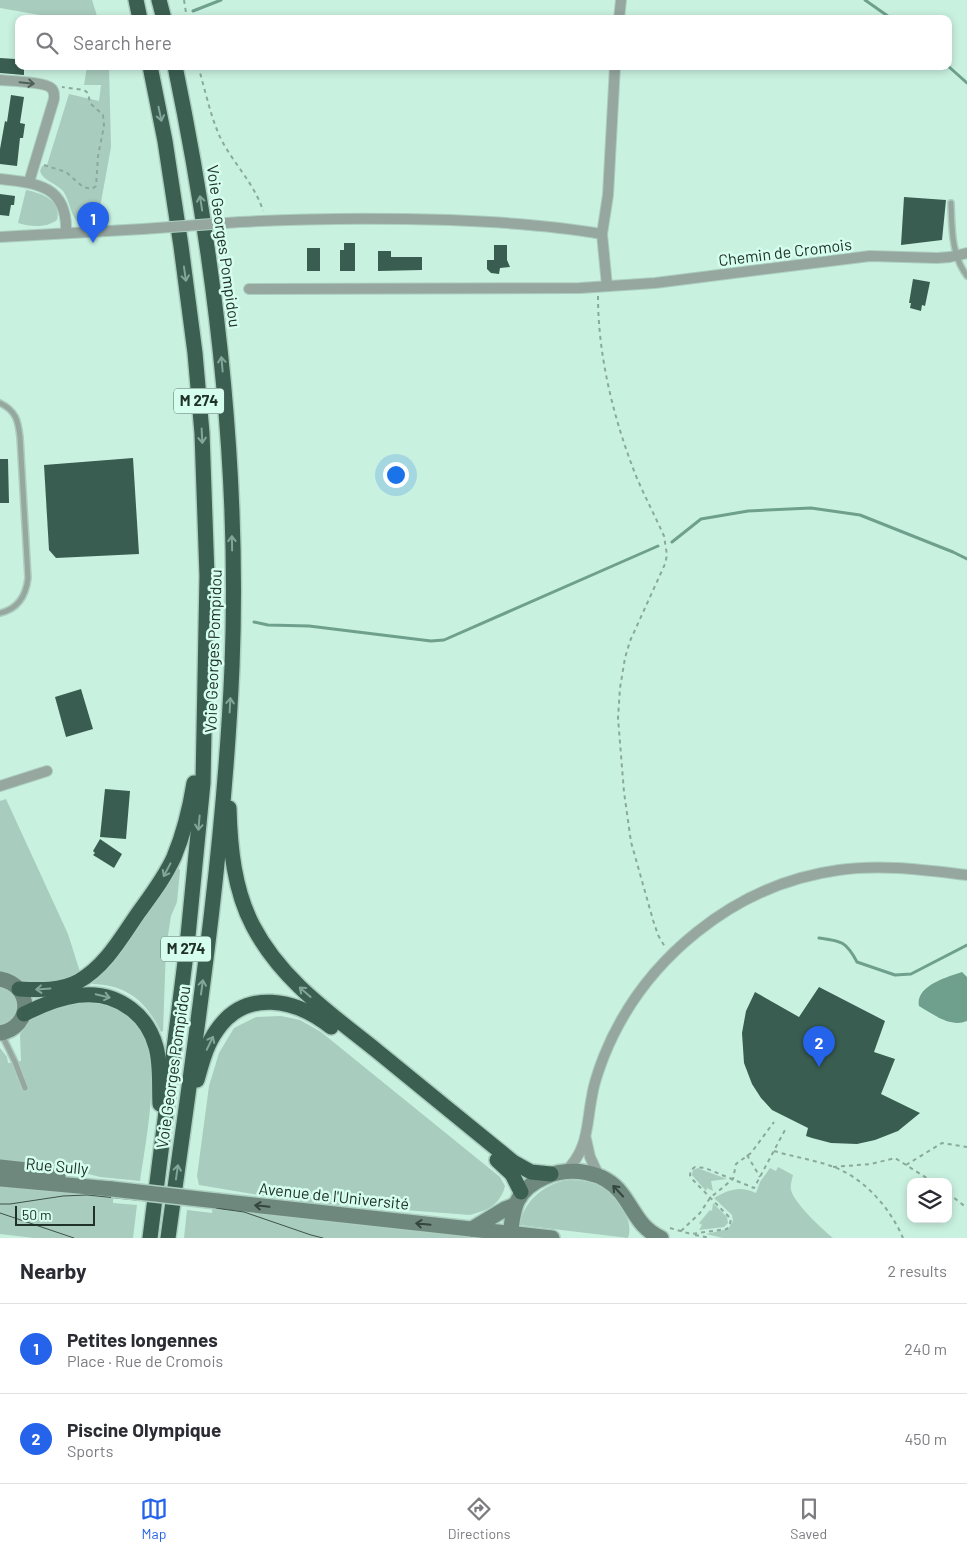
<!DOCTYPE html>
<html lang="en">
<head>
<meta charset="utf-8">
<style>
	body { margin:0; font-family:Barlow,sans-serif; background:#f2f2f3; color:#2b2b33 }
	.controls { position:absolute; right:15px; bottom:15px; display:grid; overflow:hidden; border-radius:10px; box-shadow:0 2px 8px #0003 }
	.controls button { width:45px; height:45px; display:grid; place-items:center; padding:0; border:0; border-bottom:1px solid #e1e1e2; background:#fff; color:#2b2b33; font:25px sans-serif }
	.scale { position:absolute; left:15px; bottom:12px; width:80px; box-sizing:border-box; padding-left:5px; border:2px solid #20302a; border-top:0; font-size:14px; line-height:18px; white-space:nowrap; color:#20302a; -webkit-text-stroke:4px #d6feee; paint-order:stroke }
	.you { position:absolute; left:395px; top:474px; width:18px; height:18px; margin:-12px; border:4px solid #fff; border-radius:50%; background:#1a73e8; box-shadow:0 0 0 8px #1a73e833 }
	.badge { display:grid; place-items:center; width:32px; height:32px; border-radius:50%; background:#2563eb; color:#fff; font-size:16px; font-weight:700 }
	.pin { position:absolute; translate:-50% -41px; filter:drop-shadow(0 1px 2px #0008) }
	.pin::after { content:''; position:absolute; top:26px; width:18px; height:15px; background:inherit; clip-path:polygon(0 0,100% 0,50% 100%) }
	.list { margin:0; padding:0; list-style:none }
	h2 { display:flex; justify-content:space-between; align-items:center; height:65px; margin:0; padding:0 20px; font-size:21px }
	h2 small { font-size:16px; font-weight:400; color:#7c7c81 }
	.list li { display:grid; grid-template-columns:32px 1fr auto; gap:15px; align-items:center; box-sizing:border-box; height:90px; padding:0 20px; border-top:1px solid #e1e1e2 }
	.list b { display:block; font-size:19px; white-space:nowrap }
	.list p { margin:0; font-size:16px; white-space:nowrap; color:#7c7c81 }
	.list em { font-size:16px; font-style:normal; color:#7c7c81 }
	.icon { flex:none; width:28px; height:28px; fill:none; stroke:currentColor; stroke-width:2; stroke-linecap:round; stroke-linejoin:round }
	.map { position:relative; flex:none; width:967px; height:1238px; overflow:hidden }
	.search { position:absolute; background:#fff; box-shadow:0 2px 8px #0003; left:15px; right:15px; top:15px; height:55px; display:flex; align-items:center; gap:12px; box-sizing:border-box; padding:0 18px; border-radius:10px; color:#7c7c81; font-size:19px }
	.sheet { height:245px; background:#fff }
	nav { display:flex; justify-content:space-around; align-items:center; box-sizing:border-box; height:70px; border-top:1px solid #e1e1e2; background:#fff; font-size:14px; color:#7c7c81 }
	nav a { display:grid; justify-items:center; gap:2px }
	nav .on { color:#2563eb }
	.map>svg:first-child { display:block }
</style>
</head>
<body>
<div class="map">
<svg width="967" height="1238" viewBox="0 0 967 1238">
	<rect width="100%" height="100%" fill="#c9f1e0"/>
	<g fill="#a8ccbd">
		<polygon points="0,0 92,0 98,19 63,19 0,8"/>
		<path d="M87,66H109L111,147L97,224C91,224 83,226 78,222C70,215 70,200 63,191C56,183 43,181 40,171L42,166L47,165L69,94L99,101L101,85H84Z"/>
		<path d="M26,190C41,193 62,200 57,220C46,228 31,227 18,223Z"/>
		<polygon points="6,799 68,934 80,972 60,980 28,985 0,972 0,801"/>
		<path d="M178,868L180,870L177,902L171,916L166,948L163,1031L161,1032C146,1001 127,985 92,984L119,954Z"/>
		<polygon points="0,986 9,988 20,1004 14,1022 0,1027"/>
		<path d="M92,1001C110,1005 123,1009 137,1022C165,1050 145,1144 140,1181L100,1177L62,1167L0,1159V1048L7,1057L8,1063L21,1061L20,1035L34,1013L66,1002Z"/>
		<path d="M281,1016L300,1020L321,1032L500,1177L505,1186C500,1205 488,1210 470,1215L301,1202L199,1185L197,1176L209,1086L219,1053L234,1028L256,1017Z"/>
		<path d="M778,1167L793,1175C792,1180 790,1185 791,1190C794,1203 822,1229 833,1238H723L706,1234L728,1229L733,1221L732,1215L714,1198C728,1190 740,1185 756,1193L760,1182L770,1168L776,1171Z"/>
		<polygon points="698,1168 700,1169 727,1179 711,1181 713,1191 707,1188 706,1191 692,1175 693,1170"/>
		<path d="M570,1180C595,1180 617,1191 626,1215C629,1222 631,1230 628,1238L520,1225C523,1200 547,1182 570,1180Z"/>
		<polygon points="0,1184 113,1194 113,1203 137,1205 133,1238 34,1238 0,1234"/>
		<polygon points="713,1203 727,1217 728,1223 724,1227 699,1230 702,1225 699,1223 710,1210 712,1211"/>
		<polygon points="213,1205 491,1238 184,1238 187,1210 212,1213"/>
	</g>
	<path fill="#6ea08d" d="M962,972L967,977V1021C950,1028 933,1014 919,1006C915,986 947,977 962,972Z"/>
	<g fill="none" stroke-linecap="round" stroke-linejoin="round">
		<g stroke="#6ea08d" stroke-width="3">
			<polyline points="865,0 892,19"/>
			<polyline points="193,11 221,0"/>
			<polyline points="948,66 967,83"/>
			<polyline points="672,542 701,519 748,511 811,508 860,515 953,552 967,559"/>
			<polyline points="254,622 268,625 309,626 431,641 444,640 658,546"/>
			<path d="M819,938C841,941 846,941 857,962L895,975L911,974L967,945"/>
		</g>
	</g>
	<g fill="#395d50">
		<polygon points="0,58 15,59 15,64 24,66 24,75 0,73"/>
		<polygon points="11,95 24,97 20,123 25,124 23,138 20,138 17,166 0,164 0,149 5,121 7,122"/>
		<polygon points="0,194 15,196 14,205 11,205 9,216 0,215"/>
		<polygon points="904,197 946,200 942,240 901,245"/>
		<polygon points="344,243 355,243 355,271 340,271 340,250 344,250"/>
		<polygon points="494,245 507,245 507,260 510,267 500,268 499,274 491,273 487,269 487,260 494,260"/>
		<rect x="307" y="248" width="13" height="23"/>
		<polygon points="378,251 391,251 391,257 422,257 422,270 378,271"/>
		<polygon points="913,279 930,282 925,306 922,305 921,311 910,308 911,303 909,303"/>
		<polygon points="133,458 139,554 56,558 49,550 44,465"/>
		<polygon points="0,459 8,459 9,503 0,503"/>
		<polygon points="81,689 93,729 66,737 55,697"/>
		<polygon points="105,789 130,791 126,839 100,837"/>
		<polygon points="100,839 122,854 114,868 93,855 95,853 93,851"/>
		<polygon points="819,987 885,1021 874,1052 895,1059 881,1094 920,1113 898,1131 875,1140 857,1144 831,1143 812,1138 806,1136 808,1128 772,1110 761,1098 752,1084 744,1063 742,1033 746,1011 755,992 799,1017"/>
	</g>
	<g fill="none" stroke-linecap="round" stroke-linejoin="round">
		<defs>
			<g id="lane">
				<path d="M951,203C952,227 951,255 967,276"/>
				<path d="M0,403C16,411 18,420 20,437L28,578C26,596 18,609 0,613"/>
				<polyline points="1,1033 15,1062 25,1088"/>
			</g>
			<g id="street">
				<polyline points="619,19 621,0"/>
				<path d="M0,80C10,81 45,82 51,88C55,91 54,95 54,99L29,182"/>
				<path d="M0,179C38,183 68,186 66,233"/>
				<path d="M240,222C310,218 380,218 450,220C500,222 551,225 602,234"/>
				<polyline points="0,237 143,229"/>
				<polyline points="607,286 602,234 608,195 615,66"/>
				<polyline points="249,289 580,288 655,283 870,256 937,258 950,257 967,253"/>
				<polyline points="0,786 47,771"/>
				<polyline points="586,1139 590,1157 599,1176"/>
				<path d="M565,1172C589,1149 586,1126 592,1096C594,1082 599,1069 604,1056C643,959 735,884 839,870C882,864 924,870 967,875"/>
			</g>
			<g id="secondary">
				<path d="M0,979C33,985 33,1027 0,1033"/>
				<polyline points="0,1167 46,1172 58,1176"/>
				<polyline points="0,1179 112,1189"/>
				<polyline points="217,1201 552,1238"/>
				<polyline points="472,1229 505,1209 515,1205"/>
				<path d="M510,1238C513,1208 515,1190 545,1177C571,1166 604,1171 621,1193C635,1211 639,1228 661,1238"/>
			</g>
			<g id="highway">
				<polyline points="136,0 140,19"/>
				<polyline points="159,0 164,19"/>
				<path d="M229,808C230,847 234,890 253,926C281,980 331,1014 377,1051C422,1088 468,1125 513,1162L531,1172L551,1174"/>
				<path d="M19,989C39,990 61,991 79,981C106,966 122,936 139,912C152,894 165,877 174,857C184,833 190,808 194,783"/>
				<path d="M24,1014C58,997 98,983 131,1009C143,1018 152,1032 156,1047C161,1065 159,1085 160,1104"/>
				<path d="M197,1080C202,1063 206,1045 217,1030C246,988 296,999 331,1027"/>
				<polyline points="497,1160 512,1174 521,1192"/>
				<polyline points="150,1238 187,946 203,783 207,576 202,433 195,353 181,246 165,141 150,66"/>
				<path d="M168,1238C194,1049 224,858 232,667C240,465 216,264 175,66"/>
			</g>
		</defs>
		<use href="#lane" stroke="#abcebf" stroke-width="8"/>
		<use href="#street" stroke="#abcebf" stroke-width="12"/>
		<use href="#secondary" stroke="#abcebf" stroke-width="18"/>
		<use href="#highway" stroke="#abcebf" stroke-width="18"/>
		<g stroke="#8aa99c" stroke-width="2" stroke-dasharray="4 4" stroke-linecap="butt">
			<polyline points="184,0 187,19"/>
			<path d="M198,66C205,89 210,115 220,137C232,162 255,184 263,211"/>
			<polyline points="44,165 66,172 83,187 92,189 96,186 98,156 104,126 103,115 90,103 88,93 84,90 62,87"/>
			<path d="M598,296C598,357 614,420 636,476C645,497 655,516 664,536L667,555L665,564L630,641L625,658L620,688L618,718L624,792L631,842L653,920L658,935L665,947"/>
			<path d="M774,1151C794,1157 815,1160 834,1167C865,1179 890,1208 903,1238"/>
			<polyline points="747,1155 760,1177"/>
			<polyline points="906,1165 942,1143 967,1147"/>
			<polyline points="833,1167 871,1164 895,1158 933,1182"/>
			<polyline points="948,1193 967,1208"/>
			<polyline points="670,1228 691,1234 727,1229 730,1224 731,1219 692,1179 690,1175 691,1170 695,1167 705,1168 754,1188 785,1130"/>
			<polyline points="681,1231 700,1213 710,1198 733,1179 736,1164 751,1153 774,1122"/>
			<polyline points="695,1235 710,1238"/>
		</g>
		<use href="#lane" stroke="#96a7a0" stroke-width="5"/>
		<use href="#street" stroke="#96a7a0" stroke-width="10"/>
		<use href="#secondary" stroke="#6f887e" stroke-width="15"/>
		<use href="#highway" stroke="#3b5f51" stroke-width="15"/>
		<g stroke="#3e524a" stroke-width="1">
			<polyline points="0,1204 10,1204 63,1196 87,1195 215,1208 244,1212 311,1235 323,1238"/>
			<polyline points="0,1213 74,1238"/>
		</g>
		<defs>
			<polyline id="street-bridge" points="143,229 240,222"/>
			<polyline id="secondary-bridge" points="112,1189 217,1201"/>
		</defs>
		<use href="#street-bridge" stroke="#abcebf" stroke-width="12" stroke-linecap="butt"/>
		<use href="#secondary-bridge" stroke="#abcebf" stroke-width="18" stroke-linecap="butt"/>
		<use href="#street-bridge" stroke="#96a7a0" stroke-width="10"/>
		<use href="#secondary-bridge" stroke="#6f887e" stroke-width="15"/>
	</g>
	<defs><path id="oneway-shaft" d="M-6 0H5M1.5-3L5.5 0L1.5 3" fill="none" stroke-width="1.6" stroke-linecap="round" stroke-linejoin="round" transform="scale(1.25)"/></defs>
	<use stroke="#4f6059" href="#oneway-shaft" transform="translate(27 83) rotate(6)"/>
	<g stroke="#81a798">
		<use href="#oneway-shaft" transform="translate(160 114) rotate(78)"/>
		<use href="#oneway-shaft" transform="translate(201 203) rotate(-99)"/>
		<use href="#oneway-shaft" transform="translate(185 274) rotate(82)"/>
		<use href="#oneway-shaft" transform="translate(222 364) rotate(-95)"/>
		<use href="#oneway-shaft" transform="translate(202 436) rotate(87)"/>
		<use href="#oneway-shaft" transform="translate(232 543) rotate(-91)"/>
		<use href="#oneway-shaft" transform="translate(230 705) rotate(-87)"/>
		<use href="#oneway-shaft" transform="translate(199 823) rotate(95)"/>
		<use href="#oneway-shaft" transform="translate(167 870) rotate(118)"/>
		<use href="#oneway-shaft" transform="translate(202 987) rotate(-82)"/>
		<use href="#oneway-shaft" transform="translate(43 989) rotate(176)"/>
		<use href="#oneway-shaft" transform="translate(305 992) rotate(-139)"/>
		<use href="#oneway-shaft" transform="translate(103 996) rotate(13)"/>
		<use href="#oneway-shaft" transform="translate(210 1043) rotate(-64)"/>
		<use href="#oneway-shaft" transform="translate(177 1172) rotate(-82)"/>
	</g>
	<g stroke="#34463f">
		<use href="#oneway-shaft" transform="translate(618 1191) rotate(-133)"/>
		<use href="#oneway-shaft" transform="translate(262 1206) rotate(-174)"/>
		<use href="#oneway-shaft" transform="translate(423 1224) rotate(-174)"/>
	</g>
	<g text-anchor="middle" stroke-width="5" stroke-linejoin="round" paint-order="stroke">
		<g fill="#d6feee" stroke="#576e65" stroke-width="1">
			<rect x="174" y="388.5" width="50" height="25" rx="4"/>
			<rect x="161" y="936.5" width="50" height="25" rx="4"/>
		</g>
		<g font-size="15" font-weight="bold" fill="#20302a">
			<text x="199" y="406">M 274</text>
			<text x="186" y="954">M 274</text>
		</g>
		<g font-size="16" fill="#20302a" stroke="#d6feee">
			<text transform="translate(224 246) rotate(82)" y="6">Voie Georges Pompidou</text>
			<text transform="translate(785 252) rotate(-7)" y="6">Chemin de Cromois</text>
			<text transform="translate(213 651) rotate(-88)" y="6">Voie Georges Pompidou</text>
			<text transform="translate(173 1067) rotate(-82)" y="6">Voie Georges Pompidou</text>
			<text transform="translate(57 1166) rotate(5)" y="6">Rue Sully</text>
			<text transform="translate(334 1196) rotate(6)" y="6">Avenue de l'Université</text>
		</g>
	</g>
</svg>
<div class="controls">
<button><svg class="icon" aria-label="layers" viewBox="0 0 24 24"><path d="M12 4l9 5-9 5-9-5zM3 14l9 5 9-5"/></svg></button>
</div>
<div class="scale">50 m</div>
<div class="you"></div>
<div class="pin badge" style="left:93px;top:243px">1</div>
<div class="pin badge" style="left:819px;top:1067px">2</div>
<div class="search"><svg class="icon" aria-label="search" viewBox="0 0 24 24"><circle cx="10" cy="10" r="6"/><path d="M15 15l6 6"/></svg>Search here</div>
</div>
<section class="sheet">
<h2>Nearby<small>2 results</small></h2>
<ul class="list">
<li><span class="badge">1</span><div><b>Petites longennes</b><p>Place · Rue de Cromois</p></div><em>240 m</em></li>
<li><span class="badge">2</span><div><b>Piscine Olympique</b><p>Sports</p></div><em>450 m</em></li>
</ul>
</section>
<nav>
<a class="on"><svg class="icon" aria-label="map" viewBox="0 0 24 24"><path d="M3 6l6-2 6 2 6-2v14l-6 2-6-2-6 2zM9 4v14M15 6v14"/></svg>Map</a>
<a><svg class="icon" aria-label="directions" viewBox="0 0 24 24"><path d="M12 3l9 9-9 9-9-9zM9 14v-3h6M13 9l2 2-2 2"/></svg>Directions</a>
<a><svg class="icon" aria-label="saved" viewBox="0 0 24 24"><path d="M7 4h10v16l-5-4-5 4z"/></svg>Saved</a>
</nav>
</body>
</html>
